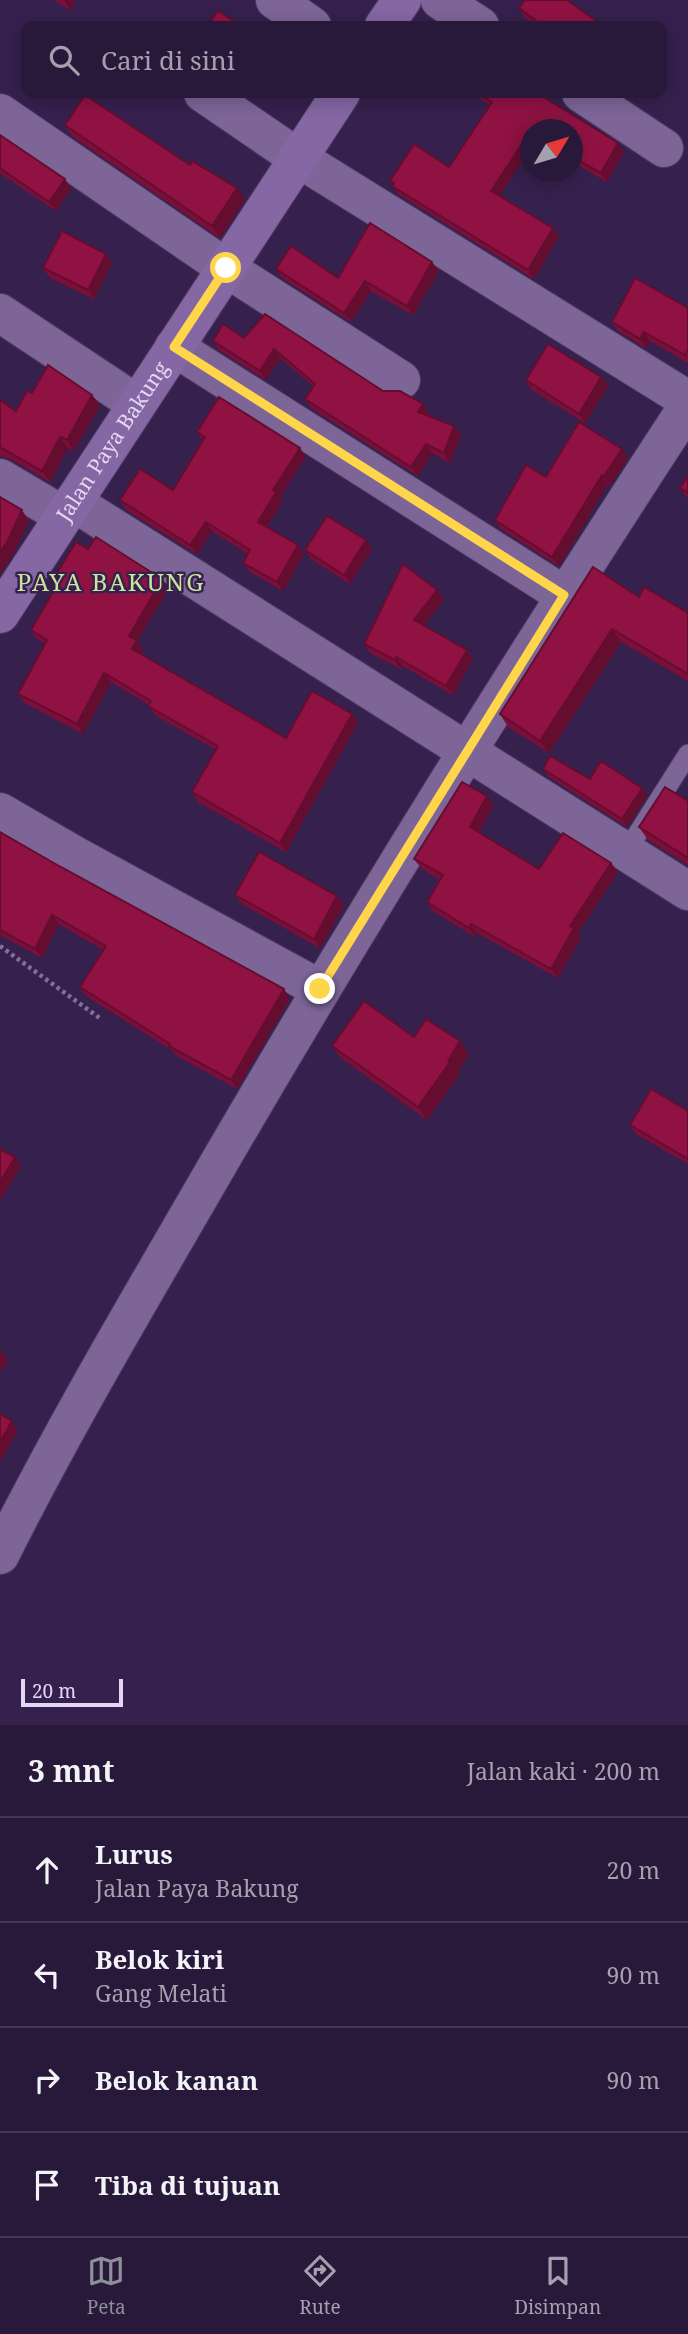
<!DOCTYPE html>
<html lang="id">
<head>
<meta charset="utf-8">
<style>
	body { margin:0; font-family:"Noto Serif",serif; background:#342545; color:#f1f3f6 }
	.compass { position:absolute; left:520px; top:119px; width:63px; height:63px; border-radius:50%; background:#28183a; box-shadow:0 4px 18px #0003; rotate:52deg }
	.scale { position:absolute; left:21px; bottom:18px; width:102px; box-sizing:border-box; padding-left:7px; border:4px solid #e3d7f3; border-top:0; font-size:19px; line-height:24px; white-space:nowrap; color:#e3d7f3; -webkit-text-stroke:5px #36204d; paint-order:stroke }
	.stop { position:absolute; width:21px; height:21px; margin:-16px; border:5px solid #ffd54a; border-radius:50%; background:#fff }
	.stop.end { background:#ffd54a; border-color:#fff; box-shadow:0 2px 7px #0008 }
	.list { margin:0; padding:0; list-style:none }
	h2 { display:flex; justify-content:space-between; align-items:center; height:91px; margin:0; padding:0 28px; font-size:30px }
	h2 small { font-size:23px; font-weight:400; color:#a5a0af }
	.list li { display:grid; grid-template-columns:46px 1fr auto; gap:21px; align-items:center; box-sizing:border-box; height:105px; padding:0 28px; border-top:2px solid #443754 }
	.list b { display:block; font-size:26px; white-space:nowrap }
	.list p { margin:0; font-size:23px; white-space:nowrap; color:#a5a0af }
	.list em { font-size:23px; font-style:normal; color:#a5a0af }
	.icon { flex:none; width:38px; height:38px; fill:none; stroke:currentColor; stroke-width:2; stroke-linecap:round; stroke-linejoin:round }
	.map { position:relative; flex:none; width:688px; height:1725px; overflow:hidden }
	.search { position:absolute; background:#28183a; box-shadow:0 4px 18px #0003; left:21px; right:21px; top:21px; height:77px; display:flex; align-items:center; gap:18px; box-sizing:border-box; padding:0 24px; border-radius:14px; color:#a5a0af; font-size:26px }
	.sheet { height:511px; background:#28183a }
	nav { display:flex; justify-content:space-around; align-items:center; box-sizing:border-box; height:98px; border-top:2px solid #443754; background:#28183a; font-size:19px; color:#a5a0af }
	nav a { display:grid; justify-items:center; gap:4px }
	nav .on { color:#8c9099 }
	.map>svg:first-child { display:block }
</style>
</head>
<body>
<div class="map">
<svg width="688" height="1725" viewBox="0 0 688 1725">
	<rect width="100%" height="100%" fill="#36204d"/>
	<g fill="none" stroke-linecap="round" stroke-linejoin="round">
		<defs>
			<polyline id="service" points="626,852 688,754"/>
			<g id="minor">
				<polyline points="275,0 312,26"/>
				<polyline points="440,0 480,26"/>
				<polyline points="203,93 298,158 688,400"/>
				<polyline points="581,93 664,148"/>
				<polyline points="0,113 226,268 401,380"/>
				<polyline points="0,313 137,404"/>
				<polyline points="174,347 564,595"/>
				<polyline points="0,478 64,516"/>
				<polyline points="73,502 688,891"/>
				<polyline points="0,812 76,856 320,989"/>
				<path d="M0,1555C67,1421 145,1291 220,1161C369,905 526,654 688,406"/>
			</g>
			<g id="secondary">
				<polyline points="384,26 402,0"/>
				<path id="s1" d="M0,614L341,93"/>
			</g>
		</defs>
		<use href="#service" stroke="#513c64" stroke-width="21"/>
		<use href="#minor" stroke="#513c64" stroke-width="40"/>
		<use href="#secondary" stroke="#513c64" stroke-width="40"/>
		<polyline stroke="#827096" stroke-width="4.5" stroke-dasharray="3.5 3.5" stroke-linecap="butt" points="0,946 101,1019"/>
		<use href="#service" stroke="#7d6598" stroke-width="19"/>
		<use href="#minor" stroke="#7d6598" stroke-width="38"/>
		<use href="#secondary" stroke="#8467a3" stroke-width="38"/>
	</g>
	<g fill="#7c0f3a">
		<polygon points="54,0 76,0 70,10"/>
		<polygon points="519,8 603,26 537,26 525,18"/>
		<polygon points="470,93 537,93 618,143 624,152 607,182 572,162 572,130 530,130 530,149 499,196 553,228 559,236 534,279 398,194 390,181 449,167 490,105"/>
		<polygon points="65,125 190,165 245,199 220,238 73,137"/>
		<polygon points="0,135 71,188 56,211 0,173"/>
		<polygon points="106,254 112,263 94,299 50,278 43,268"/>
		<polygon points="276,269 338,278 439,271 413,315 371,291 351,322 282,278"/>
		<polygon points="688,308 688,363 650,341 646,348 618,331 612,322"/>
		<polygon points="244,338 383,391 423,404 429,413 428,416 454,426 461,435 450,463 432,453 418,476 311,408 305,399 313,386 280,358 266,380 219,350 213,341"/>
		<polygon points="601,377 608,386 585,423 532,390 526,380"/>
		<polygon points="32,393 92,395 100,405 74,451 68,448 50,482 11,459 0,456 0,400 16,411"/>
		<polygon points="197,432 306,457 280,497 283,501 267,527 304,554 283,591 250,572 243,563 248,554 212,531 197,554 126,510 120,500 173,490 203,441"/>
		<polygon points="628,458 610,485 608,484 559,566 501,529 495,520 546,477"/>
		<polygon points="688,476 688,499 680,488"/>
		<polygon points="366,540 372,549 350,584 311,559 305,550"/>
		<polygon points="88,549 162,579 169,588 137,641 143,649 141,654 286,738 352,714 358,723 286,852 198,802 192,792 216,750 155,715 149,705 111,682 83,734 25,703 18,694 45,644 37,639 31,630 55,588 51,582"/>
		<polygon points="437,590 444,599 424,625 467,650 473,659 453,695 403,666 401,669 370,653 364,644"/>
		<polygon points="639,597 688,613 688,681 621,642 549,753 508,727 500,714"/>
		<polygon points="543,769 590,779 642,788 647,796 627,827 549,777"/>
		<polygon points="688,801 688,865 648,840 639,827"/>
		<polygon points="494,805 479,832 539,869 611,863 618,872 578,933 581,937 558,978 477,933 475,937 433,911 427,902 440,880 421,868 414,859"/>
		<polygon points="0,832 290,998 237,1089 175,1055 173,1051 86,996 80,987 103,950 59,924 42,958 0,935"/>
		<polygon points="235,895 337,896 344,905 320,948 242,904"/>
		<polygon points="414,1037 469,1054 457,1073 459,1075 427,1120 341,1058 332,1046"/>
		<polygon points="688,1111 688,1164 636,1134 630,1125"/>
	</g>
	<g fill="#650d2f">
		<polygon points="64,0 76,0 70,10"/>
		<polygon points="530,132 530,149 497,200 491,191"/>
		<polygon points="618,143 624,152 607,182 601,173"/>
		<polygon points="65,179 71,188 56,211 49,202"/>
		<polygon points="237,188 245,199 220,238 212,226"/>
		<polygon points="553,228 559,236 534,279 528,270"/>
		<polygon points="106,254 112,263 94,299 88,290"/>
		<polygon points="432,262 439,271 413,315 407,306"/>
		<polygon points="365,281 371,291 351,322 344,313"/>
		<polygon points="644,332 650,341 646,348 640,339"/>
		<polygon points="274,349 280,358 266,380 260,371"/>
		<polygon points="601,377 608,386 585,423 579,414"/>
		<polygon points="92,395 100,405 74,451 67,440"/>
		<polygon points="423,404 429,413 425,421 418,412"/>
		<polygon points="454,426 461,435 450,463 444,453"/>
		<polygon points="60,437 68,448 50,482 42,471"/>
		<polygon points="426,444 432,453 418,476 411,467"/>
		<polygon points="300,448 306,457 280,497 283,501 264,531 258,522 273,490"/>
		<polygon points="622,449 628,458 610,485 604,476"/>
		<polygon points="602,475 608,484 559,566 552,557"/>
		<polygon points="22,510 29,521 14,553 0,574 0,552"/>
		<polygon points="206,522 212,531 197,554 190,545"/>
		<polygon points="366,540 372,549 350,584 344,575"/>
		<polygon points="298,545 304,554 283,591 277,582"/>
		<polygon points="162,579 169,588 137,641 143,649 138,658 132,649 129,636"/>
		<polygon points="437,590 444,599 421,629 414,620"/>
		<polygon points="612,629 621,642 549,753 540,741"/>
		<polygon points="467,650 473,659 453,695 446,686"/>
		<polygon points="396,657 403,666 401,669 395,660"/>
		<polygon points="104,673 111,682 83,734 77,724"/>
		<polygon points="352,714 358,723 286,852 280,843"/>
		<polygon points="642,788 647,796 627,827 622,819"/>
		<polygon points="487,796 494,805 476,836 470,827"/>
		<polygon points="611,863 618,872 578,933 581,937 558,978 551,969 570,926"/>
		<polygon points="337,896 344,905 320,948 314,939"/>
		<polygon points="52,915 59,924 42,958 35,949"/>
		<polygon points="471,924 477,933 475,937 469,928"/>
		<polygon points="284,989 290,998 237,1089 231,1080"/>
		<polygon points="460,1041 469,1054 457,1073 459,1075 427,1120 418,1107"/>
		<polygon points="15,1157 21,1166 0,1201 0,1182"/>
		<polygon points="2,1351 8,1361 0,1373 0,1354"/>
		<polygon points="12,1421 18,1430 0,1462 0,1442"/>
	</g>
	<g fill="#901243" stroke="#650d2f" stroke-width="2">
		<polygon points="525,0 567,0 603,26 543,26 519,8"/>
		<polygon points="218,11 242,26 207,26"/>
		<polygon points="477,93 537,93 618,143 601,173 572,157 572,130 530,130 530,132 491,191 553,228 528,270 392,186 394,183 390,181 414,144 449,167 492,102"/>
		<polygon points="85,95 190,165 192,161 237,188 212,226 65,125"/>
		<polygon points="0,135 65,179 49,202 0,168"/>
		<polygon points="370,223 432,262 407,306 365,281 344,313 276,269 291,246 338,278"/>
		<polygon points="62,231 106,254 88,290 43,268"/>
		<polygon points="635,278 688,308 688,349 685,355 644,332 640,339 612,322"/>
		<polygon points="265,314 383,391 400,391 423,404 418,412 454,426 444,453 426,444 411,467 305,399 315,384 274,349 260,371 213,341 223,324 244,338"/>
		<polygon points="548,344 601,377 579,414 526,380"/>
		<polygon points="48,365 92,395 67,440 60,437 42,471 0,447 0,400 16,411 27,391 32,393"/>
		<polygon points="219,397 300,448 273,490 276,492 258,522 298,545 277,582 243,563 250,550 206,522 190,545 120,500 140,469 173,490 205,437 197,432"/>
		<polygon points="579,422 622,449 604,476 602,475 552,557 495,520 526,465 546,477"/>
		<polygon points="688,476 688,493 680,488"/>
		<polygon points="0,497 22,510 7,542 0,552"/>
		<polygon points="327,516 366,540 344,575 305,550"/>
		<polygon points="96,537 162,579 129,636 137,640 132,649 286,738 312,691 352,714 280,843 192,792 218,746 148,706 151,701 104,673 77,724 18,694 47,640 31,630 57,585 51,582 76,542 88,549"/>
		<polygon points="403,564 437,590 414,620 467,650 446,686 396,657 395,660 364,644"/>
		<polygon points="593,567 639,597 644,587 688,613 688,674 612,629 540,741 500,714"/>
		<polygon points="550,756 590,779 601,761 642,788 622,819 543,769"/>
		<polygon points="462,782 487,796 470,827 539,869 563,833 611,863 570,926 574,928 551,969 471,924 469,928 427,902 443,875 414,859"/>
		<polygon points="665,787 688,801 688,858 639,827"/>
		<polygon points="0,832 59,866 284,989 231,1080 169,1046 170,1044 80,987 106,946 52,915 35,949 0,930"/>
		<polygon points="259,852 337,896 314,939 235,895"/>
		<polygon points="364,1001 414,1037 426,1019 460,1041 448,1061 450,1062 418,1107 332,1046"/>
		<polygon points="651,1089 688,1111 688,1159 630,1125"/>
		<polygon points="0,1149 15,1157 0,1182"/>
		<polygon points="0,1414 12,1421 0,1442"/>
	</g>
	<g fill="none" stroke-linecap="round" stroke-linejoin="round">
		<polyline stroke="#ffd54a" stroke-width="9" points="226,268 174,347 564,595 320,989"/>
	</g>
	<g text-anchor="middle" stroke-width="5" stroke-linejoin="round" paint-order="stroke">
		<g font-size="21" fill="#e3d7f3" stroke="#36204d">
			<text dy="7" stroke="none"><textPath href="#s1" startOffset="206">Jalan Paya Bakung</textPath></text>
		</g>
		<g font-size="24" letter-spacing="2" fill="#cae69c" stroke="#36204d">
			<text x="111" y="591">PAYA BAKUNG</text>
		</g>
	</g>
</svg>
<svg class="compass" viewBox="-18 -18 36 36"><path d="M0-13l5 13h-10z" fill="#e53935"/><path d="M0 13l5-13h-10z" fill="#a5a0af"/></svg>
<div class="scale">20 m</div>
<div class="stop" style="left:226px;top:268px"></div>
<div class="stop end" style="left:320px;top:989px"></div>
<div class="search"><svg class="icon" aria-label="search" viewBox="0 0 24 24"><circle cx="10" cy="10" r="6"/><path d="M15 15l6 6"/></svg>Cari di sini</div>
</div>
<section class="sheet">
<h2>3 mnt<small>Jalan kaki · 200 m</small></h2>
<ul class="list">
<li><svg class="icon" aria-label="ahead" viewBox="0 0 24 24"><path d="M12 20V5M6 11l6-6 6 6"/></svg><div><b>Lurus</b><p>Jalan Paya Bakung</p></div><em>20 m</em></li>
<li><svg class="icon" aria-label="left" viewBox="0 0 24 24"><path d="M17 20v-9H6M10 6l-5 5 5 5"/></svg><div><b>Belok kiri</b><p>Gang Melati</p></div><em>90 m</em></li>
<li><svg class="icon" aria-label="right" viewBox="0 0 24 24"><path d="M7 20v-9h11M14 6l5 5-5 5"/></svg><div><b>Belok kanan</b></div><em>90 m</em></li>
<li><svg class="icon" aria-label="arrive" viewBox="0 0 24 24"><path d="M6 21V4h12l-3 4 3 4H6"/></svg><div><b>Tiba di tujuan</b></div></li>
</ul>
</section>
<nav>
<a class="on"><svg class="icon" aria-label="map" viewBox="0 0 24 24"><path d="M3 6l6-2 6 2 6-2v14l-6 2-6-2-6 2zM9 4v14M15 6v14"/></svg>Peta</a>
<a><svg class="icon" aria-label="directions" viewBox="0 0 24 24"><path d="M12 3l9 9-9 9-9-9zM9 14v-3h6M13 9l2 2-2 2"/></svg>Rute</a>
<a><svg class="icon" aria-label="saved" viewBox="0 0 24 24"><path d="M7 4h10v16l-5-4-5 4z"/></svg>Disimpan</a>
</nav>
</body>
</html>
